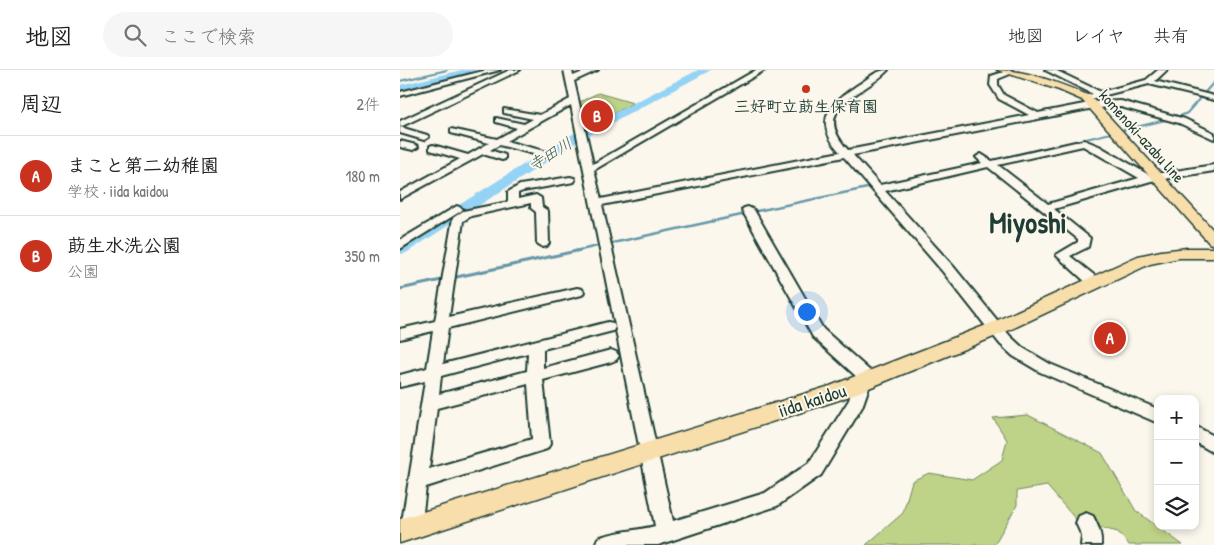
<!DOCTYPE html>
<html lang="ja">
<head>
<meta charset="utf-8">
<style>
	body { margin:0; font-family:"Patrick Hand","Klee One",sans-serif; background:#f6f6f6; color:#202124 }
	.controls { position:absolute; right:15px; bottom:15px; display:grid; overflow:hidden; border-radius:10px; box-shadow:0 2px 8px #0003 }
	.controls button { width:45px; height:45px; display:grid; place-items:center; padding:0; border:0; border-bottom:1px solid #e0e0e0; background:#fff; color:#202124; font:25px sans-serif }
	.you { position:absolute; left:406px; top:241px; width:18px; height:18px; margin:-12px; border:4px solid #fff; border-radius:50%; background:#1a73e8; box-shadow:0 0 0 8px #1a73e833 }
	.badge { display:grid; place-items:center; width:32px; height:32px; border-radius:50%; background:#c8321e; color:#fff; font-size:16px; font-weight:700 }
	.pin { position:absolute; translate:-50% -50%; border:2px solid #fff; box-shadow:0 1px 5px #0006 }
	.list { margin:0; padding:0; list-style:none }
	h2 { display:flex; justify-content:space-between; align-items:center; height:65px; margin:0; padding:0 20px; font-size:21px }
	h2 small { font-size:16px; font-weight:400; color:#757577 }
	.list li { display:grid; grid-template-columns:32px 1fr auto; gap:15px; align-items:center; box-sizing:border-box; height:80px; padding:0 20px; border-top:1px solid #e0e0e0 }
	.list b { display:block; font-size:19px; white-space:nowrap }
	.list p { margin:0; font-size:16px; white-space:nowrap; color:#757577 }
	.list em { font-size:16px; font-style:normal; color:#757577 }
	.icon { flex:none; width:28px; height:28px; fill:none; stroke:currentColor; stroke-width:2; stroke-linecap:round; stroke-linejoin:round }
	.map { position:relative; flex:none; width:814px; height:475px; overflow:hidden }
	header { display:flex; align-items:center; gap:30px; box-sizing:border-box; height:70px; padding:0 25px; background:#fff; border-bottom:1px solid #e0e0e0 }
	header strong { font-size:24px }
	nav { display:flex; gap:28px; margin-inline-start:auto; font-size:18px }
	.search { width:350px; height:45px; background:#f6f6f6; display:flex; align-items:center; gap:12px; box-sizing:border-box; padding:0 18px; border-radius:28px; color:#757577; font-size:19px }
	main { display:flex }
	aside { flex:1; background:#fff }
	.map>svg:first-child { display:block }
</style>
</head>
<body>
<header>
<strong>地図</strong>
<div class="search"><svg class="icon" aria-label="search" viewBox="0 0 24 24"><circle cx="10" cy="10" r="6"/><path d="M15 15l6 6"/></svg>ここで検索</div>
<nav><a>地図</a><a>レイヤ</a><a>共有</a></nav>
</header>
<main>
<aside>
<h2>周辺<small>2件</small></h2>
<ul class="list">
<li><span class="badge">A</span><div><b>まこと第二幼稚園</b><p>学校 · iida kaidou</p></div><em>180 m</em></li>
<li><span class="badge">B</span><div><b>莇生水洗公園</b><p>公園</p></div><em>350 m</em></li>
</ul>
</aside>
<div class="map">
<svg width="814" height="475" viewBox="0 0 814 475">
	<rect width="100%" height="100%" fill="#fbf7ec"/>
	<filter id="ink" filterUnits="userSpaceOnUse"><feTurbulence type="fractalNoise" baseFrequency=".02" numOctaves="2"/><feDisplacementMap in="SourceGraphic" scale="10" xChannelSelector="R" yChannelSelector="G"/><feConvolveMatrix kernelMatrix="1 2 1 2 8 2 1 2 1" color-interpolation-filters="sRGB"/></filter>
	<g filter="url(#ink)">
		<g fill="#bed288" stroke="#6e885e">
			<polygon points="198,23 233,33 187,58 180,32"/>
			<polygon points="628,345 702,383 736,441 783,475 729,475 718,462 678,452 647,416 617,421 617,435 594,475 466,475 503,443 512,411 529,403 572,410 602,390 607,370 593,348"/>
		</g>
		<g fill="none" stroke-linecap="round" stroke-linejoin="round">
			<g stroke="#6597a8" stroke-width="2">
				<polyline points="0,11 47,0"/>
				<polyline points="640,80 778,47 787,43 814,12"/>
			</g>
			<g stroke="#6597a8" stroke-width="2.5">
				<polyline points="575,95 645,78"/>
				<polyline points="352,142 515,108"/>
				<polyline points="208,174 346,144"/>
				<polyline points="176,181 202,175"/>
			</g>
			<g stroke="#6597a8" stroke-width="3">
				<polyline points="52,208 181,180"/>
				<polyline points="0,219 46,209"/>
			</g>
			<g fill="#94d3f5" fill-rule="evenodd">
				<polygon points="62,0 80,0 79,2 0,21 0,15"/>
				<polygon points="298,0 311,0 177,72 6,183 0,184 0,172 169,66"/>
			</g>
			<defs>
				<g id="minor">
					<polygon points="87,0 100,0 0,26 0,22"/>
					<polygon points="110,0 120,0 0,57 0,51"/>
					<path d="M164,0H172L173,6L188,0H198L174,11L193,94L356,0H365L194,100L201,129L440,82C411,50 431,32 461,13C470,7 477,0 488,0C464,26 408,36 448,80L629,45L599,29L590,15L591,6L610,0L615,2L598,9V15L604,25L638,43L694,32L721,31L785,49L814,63V69L779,53L721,37L694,38L453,85L480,115L582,93L576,87L581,84L592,91L684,70L699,76L749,105L814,95V101L751,111L654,139L690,168L688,177L670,186L699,209L701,212L694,216L689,215L656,185L678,172V169L588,97L485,121L553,196L610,266L623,278L650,294L758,339V353L640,302L613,286L600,274L543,202L444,87L202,135L273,451L365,423L409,393L449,330L454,313L458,308L413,267L342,140L344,138L348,137L354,140L423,259L470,301L476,311L474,315L469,317L462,337L421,405L377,436L258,475H195L198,468C215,461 236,461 255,456L171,35L106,71L148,82V86L145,87L99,75L90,80L105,85V89L102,90L83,84L0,129V122L60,89L30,80V76L33,75L68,85L89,73L51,63V59L97,69L117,58L96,52V48L124,54L133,49L104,43V39L140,45L170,29ZM683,76L739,108L648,134L598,95Z"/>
					<polygon points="645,0 655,0 701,22 746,10 758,0 767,0 755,11 814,26 814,30 749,14 686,30 682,28 683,26 693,24"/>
					<polygon points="0,57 27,65 29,67 24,70 0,63"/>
					<polygon points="0,71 16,75 18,77 13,80 0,77"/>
					<path d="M170,107L174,108L175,110L174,112L123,121L118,123V129L136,125L141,128L142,137L148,141L149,173L147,176L143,177L137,173L136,142L131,138V133L71,146L63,151L49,247L177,218L182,219L184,222L182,225L48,258L43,294L208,252L213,253L215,257L213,261L143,279V298L211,280L216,282L219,286L216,290L211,292L143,310L150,374L147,379L26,417L21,458L18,465L11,468L4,465L1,458L25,311L0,317V305L27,298L33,261L0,269V259L35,251L53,148L63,141L108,132V122L120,115ZM128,283L127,301L39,324L41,306ZM128,314L132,369L29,399L37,338Z"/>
					<polygon points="57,136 63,139 61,141 0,179 0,170"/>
					<polygon points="795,356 814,366 814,383 795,372"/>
					<path d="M686,443L693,446C698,456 702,464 701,475H681L682,466L676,453L679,446Z"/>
				</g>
				<g id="major">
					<path d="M597,0C628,0 661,14 690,26L814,161V175L809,173L682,30L659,20Z"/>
					<polygon points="787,178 814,178 814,188 779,188 750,194 601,264 442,329 0,473 0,449 430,316 589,254 738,186 761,181"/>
				</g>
			</defs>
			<use href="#minor" stroke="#1f3d34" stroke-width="4"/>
			<use href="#major" stroke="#1f3d34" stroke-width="3"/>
			<use href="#minor" fill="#fbf7ec" fill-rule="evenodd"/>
			<use href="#major" fill="#f8deab" fill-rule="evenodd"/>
		</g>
	</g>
	<circle fill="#c8321e" stroke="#fbf7ec" stroke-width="2" cx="406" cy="19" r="5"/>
	<g text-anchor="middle" stroke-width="4" stroke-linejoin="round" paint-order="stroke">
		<g font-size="16" font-weight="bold" fill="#1f3d34" stroke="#fbf7ec">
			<text x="406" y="42">三好町立莇生保育園</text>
		</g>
		<g font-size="16" fill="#1f3d34" stroke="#fbf7ec">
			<text transform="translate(742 66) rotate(48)" y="6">komenoki-azabu line</text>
		</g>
		<g font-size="16" font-style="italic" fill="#365b5b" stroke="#fbf7ec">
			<text transform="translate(150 84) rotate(-32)" y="6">寺田川</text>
		</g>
		<g font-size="19" fill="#1f3d34" stroke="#fbf7ec">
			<text transform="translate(412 330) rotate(-18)" y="7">iida kaidou</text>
		</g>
		<g font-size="29" font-weight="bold" fill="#1f3d34" stroke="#fbf7ec">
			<text x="628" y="163">Miyoshi</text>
		</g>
	</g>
</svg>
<div class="controls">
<button>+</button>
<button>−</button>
<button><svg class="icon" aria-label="layers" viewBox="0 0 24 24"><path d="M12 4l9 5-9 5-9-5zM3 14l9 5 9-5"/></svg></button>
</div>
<div class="you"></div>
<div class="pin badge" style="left:710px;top:268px">A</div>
<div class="pin badge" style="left:197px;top:46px">B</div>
</div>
</main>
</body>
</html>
